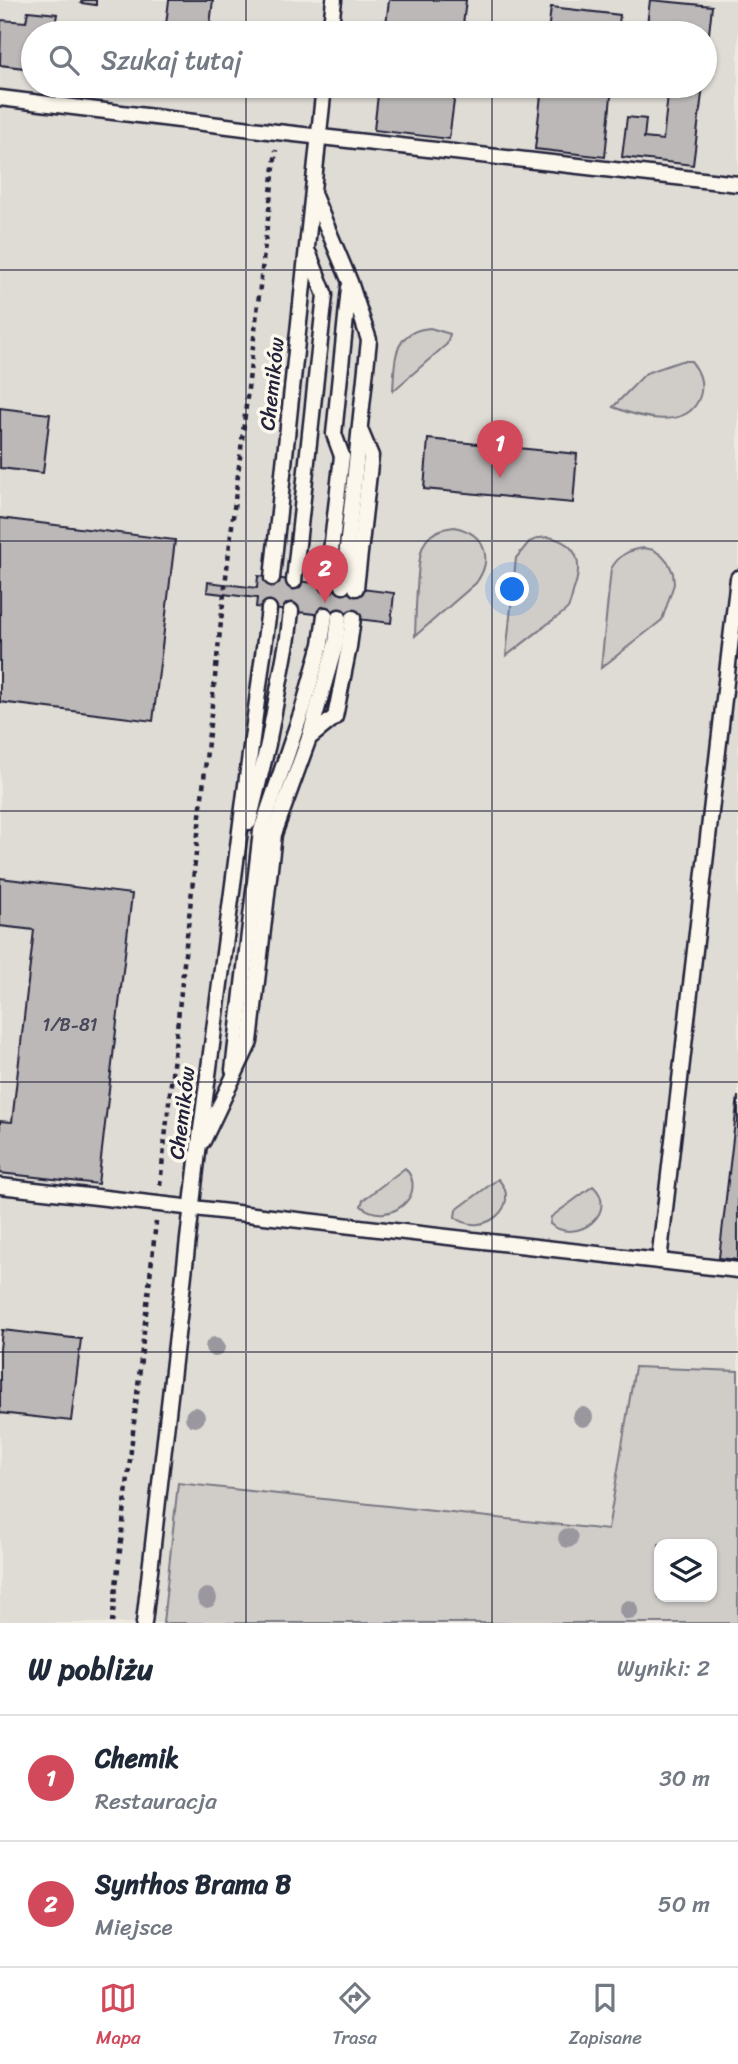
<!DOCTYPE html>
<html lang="pl">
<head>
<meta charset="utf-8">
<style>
	body { margin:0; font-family:Sriracha,sans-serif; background:#f6f6f7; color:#1f2937 }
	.controls { position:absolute; right:21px; bottom:21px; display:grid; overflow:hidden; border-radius:14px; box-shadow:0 2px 5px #0004 }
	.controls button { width:63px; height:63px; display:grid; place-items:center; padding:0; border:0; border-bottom:2px solid #e0e1e3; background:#fff; color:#1f2937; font:35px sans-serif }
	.you { position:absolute; left:513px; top:590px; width:24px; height:24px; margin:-18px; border:5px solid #fff; border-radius:50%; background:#1a73e8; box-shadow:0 0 0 10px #1a73e833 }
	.badge { display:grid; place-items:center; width:46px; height:46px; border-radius:50%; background:#d1495b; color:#fff; font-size:23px; font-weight:700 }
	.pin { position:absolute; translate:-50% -58px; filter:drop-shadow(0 2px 4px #0008) }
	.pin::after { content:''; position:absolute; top:37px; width:24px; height:21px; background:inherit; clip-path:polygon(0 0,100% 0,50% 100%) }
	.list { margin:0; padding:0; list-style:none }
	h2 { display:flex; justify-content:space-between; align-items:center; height:91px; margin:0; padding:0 28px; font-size:30px }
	h2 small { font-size:23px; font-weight:400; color:#747a83 }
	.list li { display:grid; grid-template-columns:46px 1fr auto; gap:21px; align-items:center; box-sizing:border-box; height:126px; padding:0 28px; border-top:2px solid #e0e1e3 }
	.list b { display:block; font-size:26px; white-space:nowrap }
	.list p { margin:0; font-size:23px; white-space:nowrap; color:#747a83 }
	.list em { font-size:23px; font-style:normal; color:#747a83 }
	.icon { flex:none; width:38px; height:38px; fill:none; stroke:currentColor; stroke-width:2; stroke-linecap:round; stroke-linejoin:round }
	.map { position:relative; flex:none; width:738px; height:1623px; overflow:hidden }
	.search { position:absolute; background:#fff; box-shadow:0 2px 5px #0004; left:21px; right:21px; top:21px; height:77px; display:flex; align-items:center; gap:18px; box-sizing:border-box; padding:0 24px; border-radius:38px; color:#747a83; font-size:26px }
	.sheet { height:343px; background:#fff }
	nav { display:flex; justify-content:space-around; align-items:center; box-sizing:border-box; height:98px; border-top:2px solid #e0e1e3; background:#fff; font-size:19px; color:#747a83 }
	nav a { display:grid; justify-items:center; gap:4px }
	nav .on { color:#d1495b }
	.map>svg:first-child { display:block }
</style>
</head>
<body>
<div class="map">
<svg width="738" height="1623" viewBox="0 0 738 1623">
	<rect width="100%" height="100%" fill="#eeeae2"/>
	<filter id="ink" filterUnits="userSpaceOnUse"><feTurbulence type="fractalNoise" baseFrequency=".0143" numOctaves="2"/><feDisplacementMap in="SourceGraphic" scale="14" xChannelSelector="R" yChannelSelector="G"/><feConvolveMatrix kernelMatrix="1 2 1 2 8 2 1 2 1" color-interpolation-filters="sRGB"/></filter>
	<g filter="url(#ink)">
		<path fill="#dfdbd5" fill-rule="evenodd" d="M0,0H738V1623H0ZM33,33H705V86H33ZM659,1544H712V1597H659Z"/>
		<g fill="#d0cdc9" stroke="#797882" stroke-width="2" fill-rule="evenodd">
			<path d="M430,328L450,334L447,344L393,391C395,361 392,331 430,328Z"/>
			<path d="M681,361H691C700,372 704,383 700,396C688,432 638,417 613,407L646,373Z"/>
			<path d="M455,527C485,534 494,558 476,583L415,636C416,616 416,562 423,546C429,533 441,528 455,527Z"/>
			<path d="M549,537C580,544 583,565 573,592C572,597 570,604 568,608C564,613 556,618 550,622C536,633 521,645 506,656L516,558L529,542L539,538Z"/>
			<path d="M644,548L654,550L662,556L669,564L673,573L674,584L662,620L601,668L611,569C619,555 628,550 644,548Z"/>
			<path d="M405,1168C430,1195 388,1228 361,1206L363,1200Z"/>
			<path d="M498,1179C524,1206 482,1239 455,1217L456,1210Z"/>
			<path d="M593,1186C620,1211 577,1246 550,1224L551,1217Z"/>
			<path d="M635,1367L738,1371V1623H163L178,1483L608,1530ZM659,1544H712V1597H659Z"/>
		</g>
		<g fill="#bcb8b8" stroke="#22223b" stroke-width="2">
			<polygon points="82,0 96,0 96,5 81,3"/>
			<polygon points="169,0 213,0 209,33 165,33"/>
			<polygon points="389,0 466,0 462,33 385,33"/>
			<polygon points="650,0 712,6 705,70 705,33 646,33"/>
			<polygon points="551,7 620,15 618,33 548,33"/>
			<polygon points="28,11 57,14 54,33 33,33 33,69 0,65 1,20 26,22"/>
			<polygon points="379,86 456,86 449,139 374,130"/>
			<polygon points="542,86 612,86 605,157 535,149"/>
			<polygon points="669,86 703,86 693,165 622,157 627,117 646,119 644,138 663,140"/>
			<polygon points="0,408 50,414 43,473 0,468"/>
			<polygon points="428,439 577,454 573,503 424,489"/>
			<polygon points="0,518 175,540 153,721 0,702"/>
			<polygon points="258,576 394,593 391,623 256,607 257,598 207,592 208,582 257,588"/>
			<polygon points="0,878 132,894 98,1184 0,1173 0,1121 12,1122 34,930 0,926"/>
			<polygon points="738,1096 738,1260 719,1258"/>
			<polygon points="2,1330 81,1339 71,1421 0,1413 0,1349"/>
		</g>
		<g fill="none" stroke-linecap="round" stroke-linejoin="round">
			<defs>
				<g id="lane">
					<polyline points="330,33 334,0"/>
					<polyline points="0,98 268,131 738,184"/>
					<polyline points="314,196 350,282 369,340 343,586"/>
					<polyline points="272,578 324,86"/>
					<polyline points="294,581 325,295 309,254"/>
					<polyline points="327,585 342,456 334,434 349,288"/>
					<polyline points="356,588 371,456 361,432"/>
					<polyline points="309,738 336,643 339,617"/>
					<polyline points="249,822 268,744 288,637 291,611"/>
					<polyline points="233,1070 261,831 303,708 321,644 325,615"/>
					<polyline points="203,1141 250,1042 274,834 309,738 335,717 349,647 353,618"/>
					<polyline points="0,1186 738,1270"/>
					<polyline points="659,1261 738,578"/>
					<polyline points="144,1623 198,1152 269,609"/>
				</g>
			</defs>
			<use href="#lane" stroke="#22223b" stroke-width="19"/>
			<g stroke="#22223b" stroke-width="4.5" stroke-dasharray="5 5" stroke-linecap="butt">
				<polyline points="160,1185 224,594 276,150"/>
				<polyline points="112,1623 156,1222"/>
			</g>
			<use href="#lane" stroke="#fbf7ec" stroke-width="14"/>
		</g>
		<g fill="#9a989e">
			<circle cx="215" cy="1347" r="10"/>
			<circle cx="195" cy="1417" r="10"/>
			<circle cx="583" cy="1417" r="10"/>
			<circle cx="568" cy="1538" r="10"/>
			<circle cx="207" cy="1598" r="10"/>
			<circle cx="629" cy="1610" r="10"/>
		</g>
	</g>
	<path fill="none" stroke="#22223b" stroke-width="2" stroke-opacity="0.55" d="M246,0V33M492,0V33M246,86V1623M492,86V1623M0,270H738M0,541H738M0,811H738M0,1082H738M0,1352H738"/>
	<g text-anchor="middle" stroke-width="7" stroke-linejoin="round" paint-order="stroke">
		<g font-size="18" fill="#48485a">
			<text x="70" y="1031">1/B-81</text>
		</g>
		<g font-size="21" fill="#22223b" stroke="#fbf7ec">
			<text transform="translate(272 384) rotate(-84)" y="7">Chemików</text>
			<text transform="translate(182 1113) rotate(-83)" y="7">Chemików</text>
		</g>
	</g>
</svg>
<div class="controls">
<button><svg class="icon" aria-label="layers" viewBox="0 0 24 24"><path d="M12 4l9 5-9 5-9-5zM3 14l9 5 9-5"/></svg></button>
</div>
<div class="you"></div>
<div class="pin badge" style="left:500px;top:478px">1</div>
<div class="pin badge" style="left:325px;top:603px">2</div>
<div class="search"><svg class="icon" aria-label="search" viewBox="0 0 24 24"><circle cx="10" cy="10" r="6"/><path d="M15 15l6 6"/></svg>Szukaj tutaj</div>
</div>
<section class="sheet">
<h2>W pobliżu<small>Wyniki: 2</small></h2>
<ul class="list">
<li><span class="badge">1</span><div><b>Chemik</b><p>Restauracja</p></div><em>30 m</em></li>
<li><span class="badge">2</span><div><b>Synthos Brama B</b><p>Miejsce</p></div><em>50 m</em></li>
</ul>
</section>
<nav>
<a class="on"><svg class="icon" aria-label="map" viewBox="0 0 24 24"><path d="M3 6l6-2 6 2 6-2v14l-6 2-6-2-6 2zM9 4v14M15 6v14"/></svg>Mapa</a>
<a><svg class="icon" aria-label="directions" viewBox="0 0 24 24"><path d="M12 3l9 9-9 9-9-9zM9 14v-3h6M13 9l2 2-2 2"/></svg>Trasa</a>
<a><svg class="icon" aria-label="saved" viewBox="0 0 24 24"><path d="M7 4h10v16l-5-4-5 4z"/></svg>Zapisane</a>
</nav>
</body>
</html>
